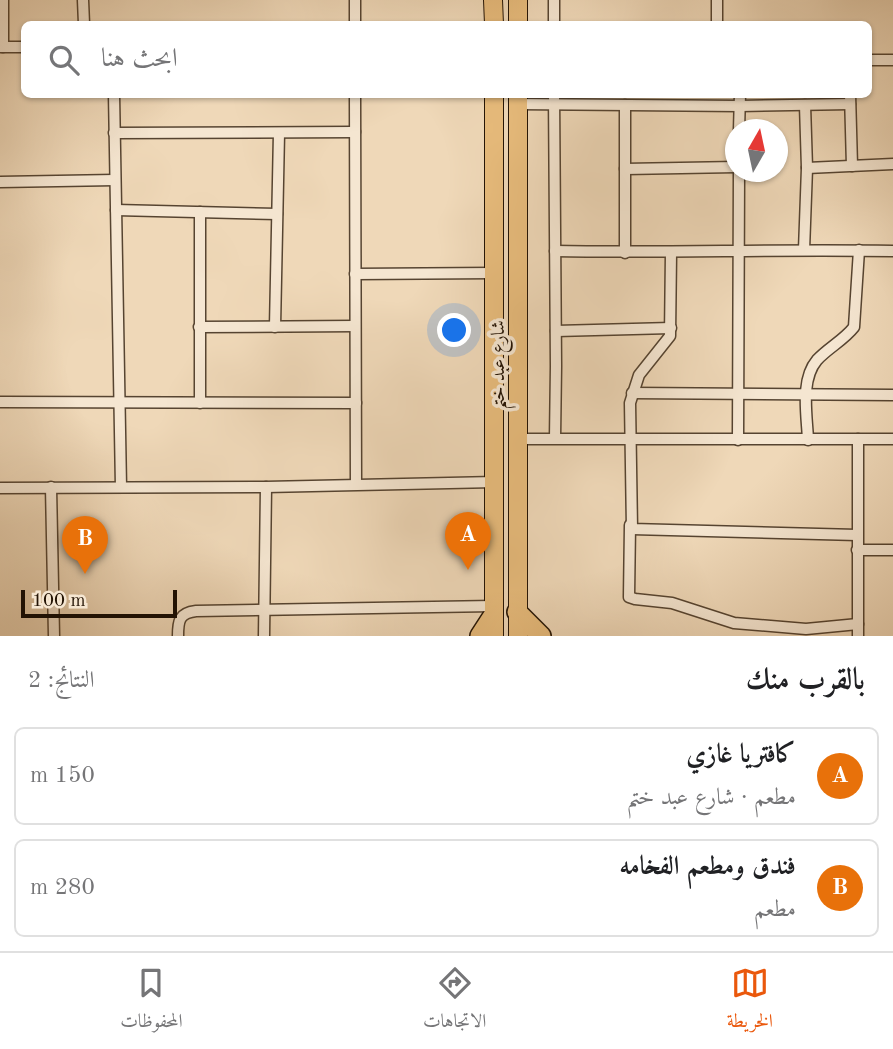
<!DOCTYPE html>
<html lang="ar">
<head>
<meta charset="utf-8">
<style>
	body { margin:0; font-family:"Old Standard TT",Amiri,serif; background:#f6f6f6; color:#202124; direction:rtl }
	.compass { position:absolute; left:725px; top:119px; width:63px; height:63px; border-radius:50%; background:#fff; box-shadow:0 2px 5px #0004; rotate:9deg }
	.scale { position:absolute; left:21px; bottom:18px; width:156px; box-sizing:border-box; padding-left:7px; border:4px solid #231304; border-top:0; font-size:19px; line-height:24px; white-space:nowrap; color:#231304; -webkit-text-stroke:5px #f5e6d1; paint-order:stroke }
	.you { position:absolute; left:455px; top:331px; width:24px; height:24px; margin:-18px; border:5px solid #fff; border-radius:50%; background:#1a73e8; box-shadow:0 0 0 10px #1a73e833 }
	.badge { display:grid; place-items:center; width:46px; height:46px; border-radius:50%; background:#ea580c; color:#fff; font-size:23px; font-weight:700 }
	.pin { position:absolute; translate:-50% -58px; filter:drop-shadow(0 2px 4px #0008) }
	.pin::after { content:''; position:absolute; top:37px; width:24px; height:21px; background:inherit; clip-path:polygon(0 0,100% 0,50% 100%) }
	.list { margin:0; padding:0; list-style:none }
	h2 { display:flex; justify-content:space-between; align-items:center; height:91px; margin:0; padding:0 28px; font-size:30px }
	h2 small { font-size:23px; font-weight:400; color:#757577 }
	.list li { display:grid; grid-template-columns:46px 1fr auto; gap:21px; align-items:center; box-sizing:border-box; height:98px; margin:0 14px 14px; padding:0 14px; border:2px solid #e0e0e0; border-radius:10px }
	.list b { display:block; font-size:26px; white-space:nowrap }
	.list p { margin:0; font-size:23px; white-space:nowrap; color:#757577 }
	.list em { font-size:23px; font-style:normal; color:#757577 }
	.icon { flex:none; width:38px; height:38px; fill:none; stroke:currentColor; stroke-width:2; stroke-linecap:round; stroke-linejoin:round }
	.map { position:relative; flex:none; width:893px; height:636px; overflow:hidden; direction:ltr }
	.search { position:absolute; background:#fff; box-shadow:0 2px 5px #0004; left:21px; right:21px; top:21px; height:77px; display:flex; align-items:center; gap:18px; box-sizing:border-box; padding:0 24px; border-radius:10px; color:#757577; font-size:26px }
	.sheet { height:315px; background:#fff }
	nav { display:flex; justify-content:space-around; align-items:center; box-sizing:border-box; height:98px; border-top:2px solid #e0e0e0; background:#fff; font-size:19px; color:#757577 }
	nav a { display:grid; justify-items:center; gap:4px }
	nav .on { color:#ea580c }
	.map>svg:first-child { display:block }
</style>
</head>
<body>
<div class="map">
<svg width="893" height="636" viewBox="0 0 893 636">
	<rect width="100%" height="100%" fill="#efd8b8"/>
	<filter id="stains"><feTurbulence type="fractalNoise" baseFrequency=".00286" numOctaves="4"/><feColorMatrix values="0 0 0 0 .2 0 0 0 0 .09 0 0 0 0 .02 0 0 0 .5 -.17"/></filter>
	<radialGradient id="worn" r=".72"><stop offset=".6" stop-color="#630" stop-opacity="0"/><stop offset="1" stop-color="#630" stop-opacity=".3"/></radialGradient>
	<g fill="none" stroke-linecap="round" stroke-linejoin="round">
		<defs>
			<g id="street">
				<polyline points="3,0 3,47"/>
				<polyline points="83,0 84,24"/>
				<polyline points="355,0 355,24"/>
				<polyline points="717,0 717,24"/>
				<polyline points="554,24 554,0"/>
				<polyline points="0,47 24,47"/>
				<polyline points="868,60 893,60"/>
				<polyline points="114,94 121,487"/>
				<polyline points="355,94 356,484"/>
				<polyline points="554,94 556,366 555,438"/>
				<polyline points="850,94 852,166"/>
				<polyline points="518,104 740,106 850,104"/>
				<polyline points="739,130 740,94"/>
				<polyline points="114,133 355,132"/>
				<polyline points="807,168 893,164"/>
				<polyline points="625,169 736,167"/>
				<polyline points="0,182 115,180"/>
				<polyline points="116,210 277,214"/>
				<polyline points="804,250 807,168 805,105"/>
				<path d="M555,251C668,253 780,249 893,251"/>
				<polyline points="625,253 625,105"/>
				<polyline points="671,253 670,336 639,375 630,403 632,529 857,535"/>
				<polyline points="355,274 494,273"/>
				<polyline points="199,327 355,326"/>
				<polyline points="275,327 279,133"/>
				<polyline points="556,331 671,328"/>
				<polyline points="632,393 893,395"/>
				<polyline points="0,402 356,403"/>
				<polyline points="200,403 200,212"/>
				<polyline points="518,439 893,439"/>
				<polyline points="738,440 739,172"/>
				<path d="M808,440C807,415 800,380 817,360C828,348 844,340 854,327L859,250"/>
				<polyline points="51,487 54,636"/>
				<polyline points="0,488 266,487 495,482"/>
				<polyline points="630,525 629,597 635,599 672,603 734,623 806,629 858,624"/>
				<polyline points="857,550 893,550"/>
				<path d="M178,636C178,621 179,613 196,611L493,606"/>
				<polyline points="264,636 266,487"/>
				<polyline points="858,636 858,439"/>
			</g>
			<g id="primary">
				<polyline points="493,0 494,24"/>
				<polyline points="518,24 518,0"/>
				<polyline points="494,94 494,636"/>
				<polyline points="518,94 518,636"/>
			</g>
			<g id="highway">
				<polyline points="517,612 541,636"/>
				<polyline points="480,636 493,616"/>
			</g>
		</defs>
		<use href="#street" stroke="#564431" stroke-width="13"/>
		<use href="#primary" stroke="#231304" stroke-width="20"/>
		<use href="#highway" stroke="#231304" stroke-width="22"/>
		<use href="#street" stroke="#f5e6d1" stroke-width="10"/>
		<use href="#primary" stroke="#e8bc7c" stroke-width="18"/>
		<use href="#highway" stroke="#e8bc7c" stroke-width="19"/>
	</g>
	<g text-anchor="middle" stroke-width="7" stroke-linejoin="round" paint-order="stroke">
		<g font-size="19" fill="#231304" stroke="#f5e6d1">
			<text transform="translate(497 365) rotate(-90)" y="7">شارع عبد ختم</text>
		</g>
	</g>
	<rect width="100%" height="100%" filter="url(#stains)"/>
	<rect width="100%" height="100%" fill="url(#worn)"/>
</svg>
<svg class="compass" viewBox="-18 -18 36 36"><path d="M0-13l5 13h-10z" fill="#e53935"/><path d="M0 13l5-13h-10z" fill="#757577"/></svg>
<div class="scale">100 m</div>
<div class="you"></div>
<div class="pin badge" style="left:468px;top:570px;background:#e8710a">A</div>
<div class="pin badge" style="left:85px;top:574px;background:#e8710a">B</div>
<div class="search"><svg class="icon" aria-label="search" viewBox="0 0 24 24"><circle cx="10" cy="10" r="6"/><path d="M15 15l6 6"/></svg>ابحث هنا</div>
</div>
<section class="sheet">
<h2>بالقرب منك<small>النتائج: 2</small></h2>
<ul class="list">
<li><span class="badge" style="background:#e8710a">A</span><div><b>كافتريا غازي</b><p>مطعم · شارع عبد ختم</p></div><em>150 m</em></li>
<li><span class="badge" style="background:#e8710a">B</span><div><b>فندق ومطعم الفخامه</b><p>مطعم</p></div><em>280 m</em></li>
</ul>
</section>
<nav>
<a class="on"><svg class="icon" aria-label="map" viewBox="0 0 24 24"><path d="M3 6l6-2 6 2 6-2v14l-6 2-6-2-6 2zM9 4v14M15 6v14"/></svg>الخريطة</a>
<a><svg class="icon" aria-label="directions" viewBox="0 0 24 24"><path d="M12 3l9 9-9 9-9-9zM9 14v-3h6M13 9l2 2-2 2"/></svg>الاتجاهات</a>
<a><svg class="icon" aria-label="saved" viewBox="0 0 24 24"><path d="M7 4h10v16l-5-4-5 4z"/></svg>المحفوظات</a>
</nav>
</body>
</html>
